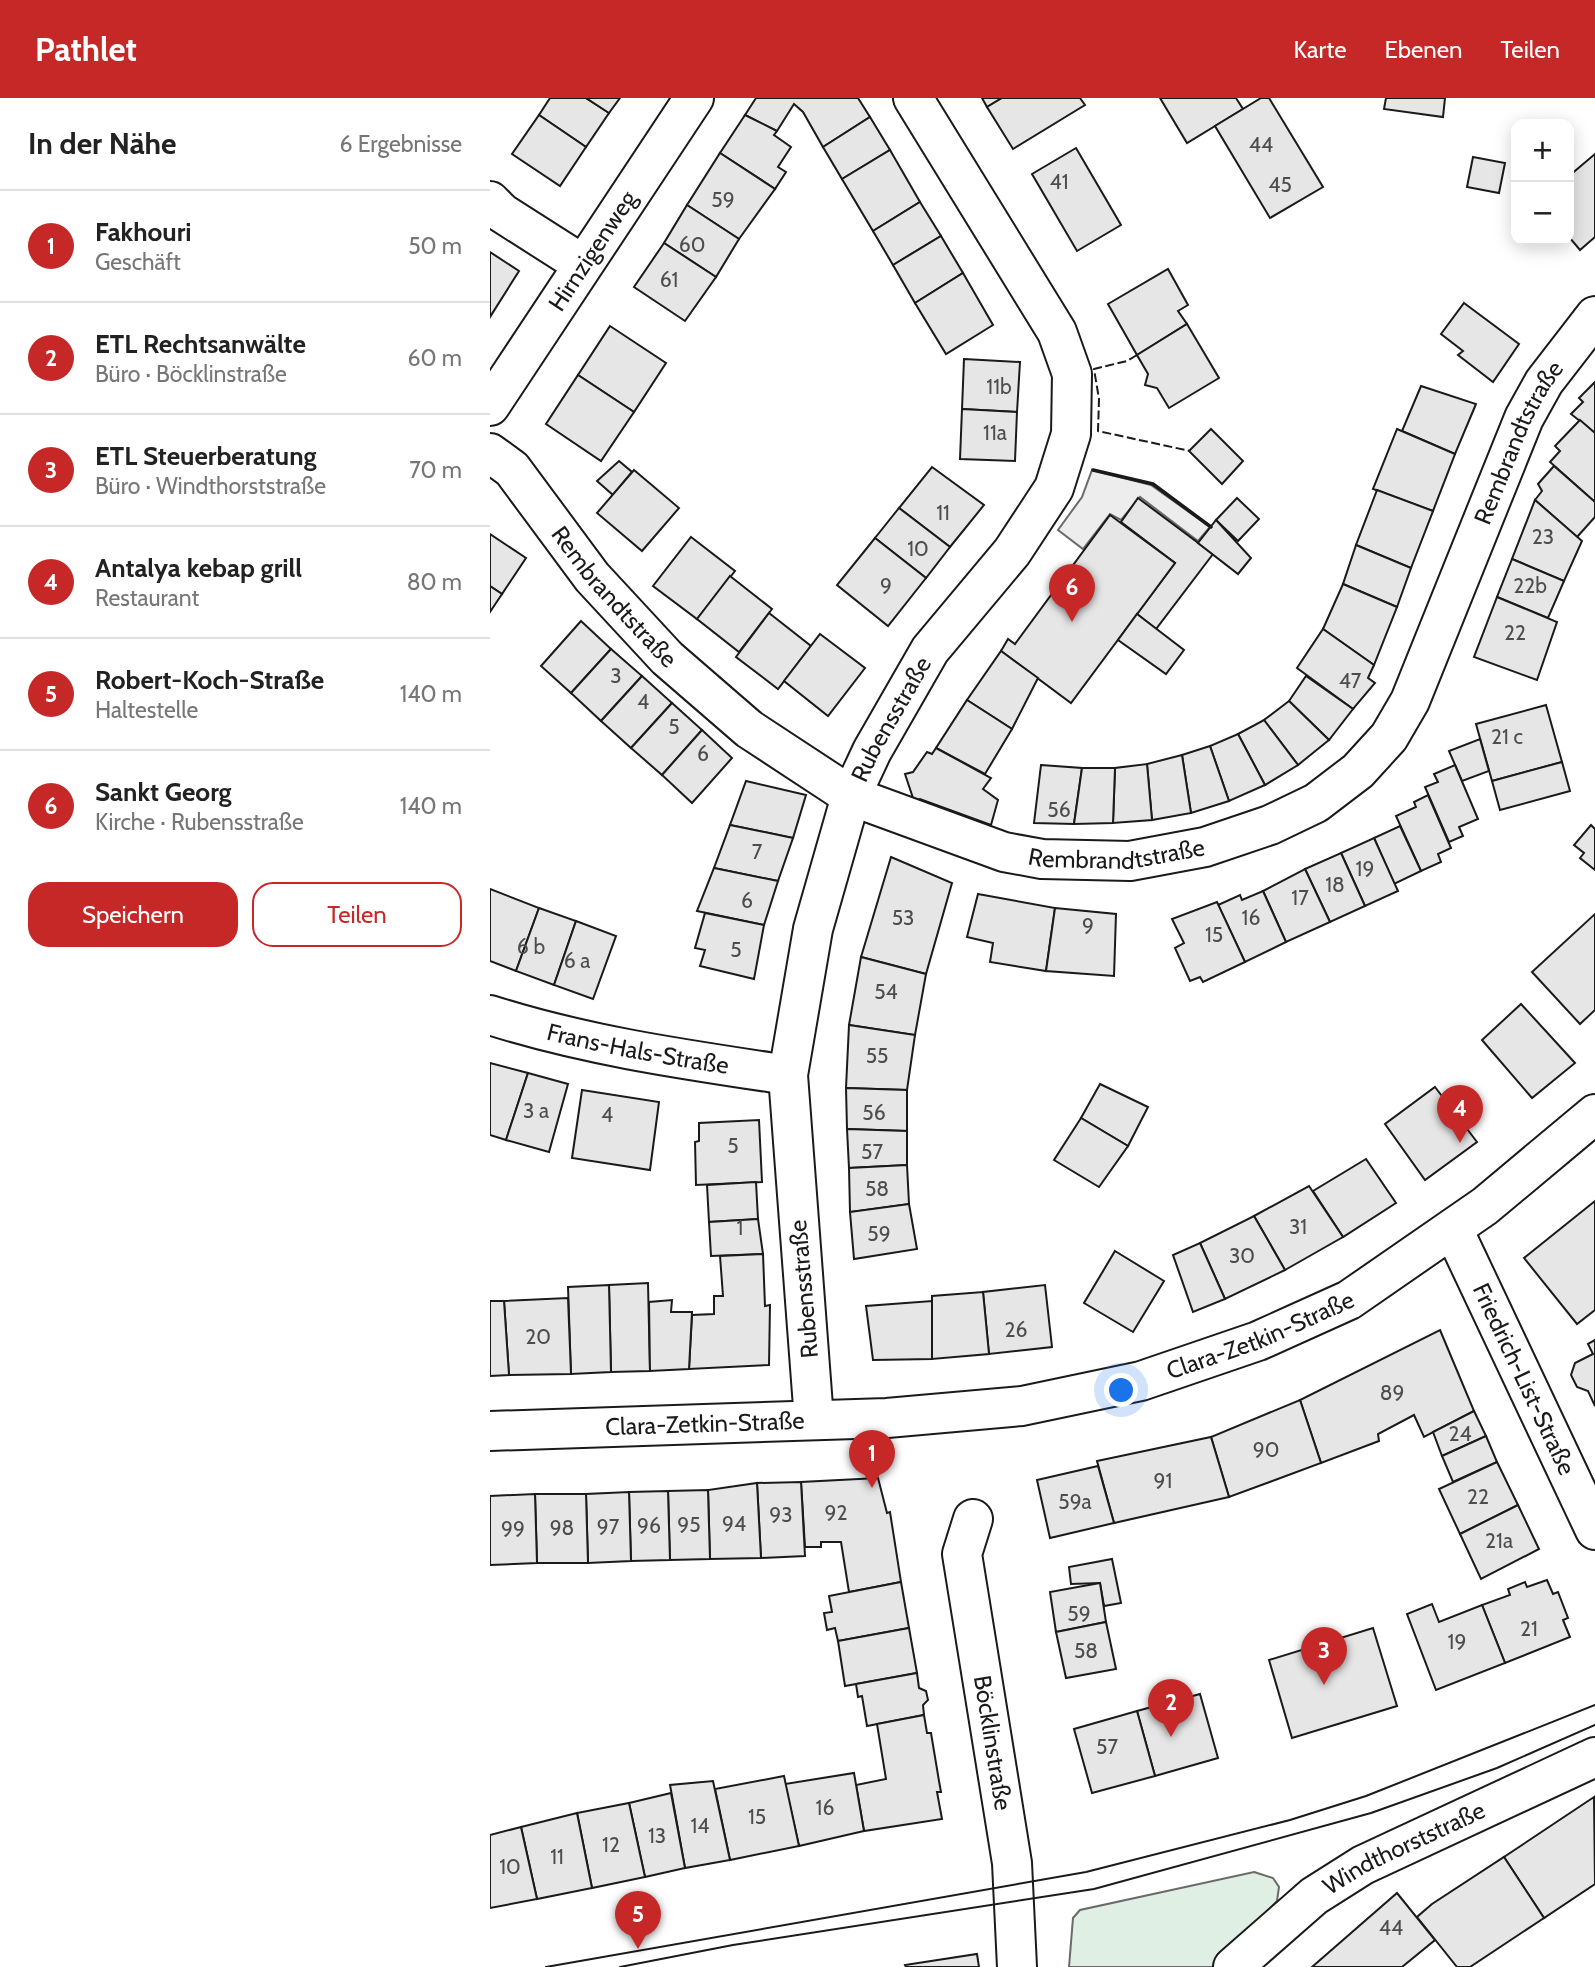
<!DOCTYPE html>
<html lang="de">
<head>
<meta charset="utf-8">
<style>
	body { margin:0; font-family:Cabin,sans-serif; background:#f2f2f2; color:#222 }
	.controls { position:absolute; right:21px; top:21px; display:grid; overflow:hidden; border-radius:14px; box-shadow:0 4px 18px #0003 }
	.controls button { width:63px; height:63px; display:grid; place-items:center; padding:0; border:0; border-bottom:2px solid #e0e0e0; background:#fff; color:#222; font:35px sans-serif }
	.you { position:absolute; left:632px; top:1293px; width:24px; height:24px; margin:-18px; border:5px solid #fff; border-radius:50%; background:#1a73e8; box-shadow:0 0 0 10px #1a73e833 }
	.badge { display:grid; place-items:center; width:46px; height:46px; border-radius:50%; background:#c62828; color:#fff; font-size:23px; font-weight:700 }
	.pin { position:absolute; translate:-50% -58px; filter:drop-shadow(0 2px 4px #0008) }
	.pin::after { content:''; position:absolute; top:37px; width:24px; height:21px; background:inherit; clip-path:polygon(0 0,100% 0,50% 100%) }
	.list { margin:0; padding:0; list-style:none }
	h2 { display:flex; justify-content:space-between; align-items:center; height:91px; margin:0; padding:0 28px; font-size:30px }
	h2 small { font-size:23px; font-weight:400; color:#767676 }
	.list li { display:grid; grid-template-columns:46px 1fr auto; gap:21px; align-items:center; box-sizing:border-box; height:112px; padding:0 28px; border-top:2px solid #e0e0e0 }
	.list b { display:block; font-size:26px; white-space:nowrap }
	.list p { margin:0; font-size:23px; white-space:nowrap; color:#767676 }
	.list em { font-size:23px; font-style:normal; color:#767676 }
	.actions { display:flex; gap:14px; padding:21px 28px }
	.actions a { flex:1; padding:16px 0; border:2px solid #c62828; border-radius:21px; text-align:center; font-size:24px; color:#c62828 }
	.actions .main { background:#c62828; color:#fff }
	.map { position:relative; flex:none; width:1105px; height:1869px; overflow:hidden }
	header { display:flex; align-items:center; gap:42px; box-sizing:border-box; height:98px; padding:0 35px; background:#c62828; color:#fff }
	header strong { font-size:33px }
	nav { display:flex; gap:38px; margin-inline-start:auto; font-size:24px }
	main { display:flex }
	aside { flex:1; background:#fff }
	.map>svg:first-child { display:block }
</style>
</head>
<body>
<header>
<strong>Pathlet</strong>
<nav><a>Karte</a><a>Ebenen</a><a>Teilen</a></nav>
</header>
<main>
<aside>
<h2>In der Nähe<small>6 Ergebnisse</small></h2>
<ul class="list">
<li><span class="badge">1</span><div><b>Fakhouri</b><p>Geschäft</p></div><em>50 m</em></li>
<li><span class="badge">2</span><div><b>ETL Rechtsanwälte</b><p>Büro · Böcklinstraße</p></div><em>60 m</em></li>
<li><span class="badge">3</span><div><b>ETL Steuerberatung</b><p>Büro · Windthorststraße</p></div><em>70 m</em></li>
<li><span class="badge">4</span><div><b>Antalya kebap grill</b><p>Restaurant</p></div><em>80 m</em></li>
<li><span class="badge">5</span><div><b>Robert-Koch-Straße</b><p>Haltestelle</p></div><em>140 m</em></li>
<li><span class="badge">6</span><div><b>Sankt Georg</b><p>Kirche · Rubensstraße</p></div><em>140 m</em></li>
</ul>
<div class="actions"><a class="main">Speichern</a><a>Teilen</a></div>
</aside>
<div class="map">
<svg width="1105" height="1869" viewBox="0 0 1105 1869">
	<rect width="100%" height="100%" fill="#fff"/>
	<polygon fill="#e0efe3" stroke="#6a6a6a" stroke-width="2" points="764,1774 783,1780 789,1789 787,1803 722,1869 579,1869 583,1820 590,1812"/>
	<polygon fill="#ededed" stroke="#6a6a6a" stroke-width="2" points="602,372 661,387 720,429 708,443 650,399 631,422 620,416 593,451 568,432 592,399"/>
	<g fill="#e6e6e6" stroke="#1a1a1a" stroke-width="2">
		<polygon points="60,0 96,0 119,15 96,49 49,17"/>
		<polygon points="96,0 130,0 119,15"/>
		<polygon points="266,0 368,0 380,19 333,49 313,14 304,6 287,33 255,17"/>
		<polygon points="492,0 512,0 497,9"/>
		<polygon points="512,0 590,0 595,7 523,51 497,9"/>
		<polygon points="670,0 746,0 753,11 697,45"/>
		<polygon points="771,0 779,0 833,89 780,120 725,28"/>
		<polygon points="896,0 955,0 953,19 894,11"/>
		<polygon points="49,17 96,49 70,88 22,56"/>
		<polygon points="255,17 287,33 284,37 301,49 288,69 296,74 285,91 230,55"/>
		<polygon points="380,19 400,52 352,81 333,49"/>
		<polygon points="586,50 631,127 587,153 542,76"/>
		<polygon points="400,52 430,104 383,133 352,81"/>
		<polygon points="230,55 285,91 249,141 197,107"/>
		<polygon points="1105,56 1105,139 1090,152 1079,139 1079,78"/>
		<polygon points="983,59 1015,65 1009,95 977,89"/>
		<polygon points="430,104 451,138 403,167 383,133"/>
		<polygon points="197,107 249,141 226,179 174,145"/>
		<polygon points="451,138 473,175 425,205 403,167"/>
		<polygon points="174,145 226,179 195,223 144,189"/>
		<polygon points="0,154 29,173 0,219"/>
		<polygon points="678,171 698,207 688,213 697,226 647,257 618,206"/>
		<polygon points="473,175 503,227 456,256 425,205"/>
		<polygon points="974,205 1029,246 1003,284 968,257 973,253 951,236"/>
		<polygon points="697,226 729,280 679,310 667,290 655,287 658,276 647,257"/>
		<polygon points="120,228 176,265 144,314 88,277"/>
		<polygon points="474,261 530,264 527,314 472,311"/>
		<polygon points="88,277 144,314 111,363 56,326"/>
		<polygon points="1105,284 1105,335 1081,316 1093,304 1089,300"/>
		<polygon points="931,288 986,306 965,356 912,333"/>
		<polygon points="472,311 527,314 525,363 470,361"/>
		<polygon points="1090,322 1105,335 1105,404 1060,364 1070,353 1065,348"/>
		<polygon points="721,331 753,363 732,386 699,353"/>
		<polygon points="907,331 965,356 943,413 883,391"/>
		<polygon points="129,363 142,374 123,397 107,383"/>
		<polygon points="1064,368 1105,404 1105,419 1087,439 1045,402 1052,393 1048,386"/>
		<polygon points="442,369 494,407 460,449 409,410"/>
		<polygon points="144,372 189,410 152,453 107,415"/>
		<polygon points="887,392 943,413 921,470 866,447"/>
		<polygon points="648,400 723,456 666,531 647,516 685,465 631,424"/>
		<polygon points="747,400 769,421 748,443 726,422"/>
		<polygon points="1045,402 1092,443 1074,483 1022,461"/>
		<polygon points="409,410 460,449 436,480 385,440"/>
		<polygon points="620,417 685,465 581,605 511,553 518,541 525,546"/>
		<polygon points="726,422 761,460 748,476 708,445"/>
		<polygon points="0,436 36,460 12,496 0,488"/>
		<polygon points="201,439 245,473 207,521 163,488"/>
		<polygon points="385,440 436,480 398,528 347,487"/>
		<polygon points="866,447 921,470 907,509 853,486"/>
		<polygon points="1022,461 1074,483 1058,520 1007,499"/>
		<polygon points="240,478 282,511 249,554 207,521"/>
		<polygon points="853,486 907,509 884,567 833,531"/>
		<polygon points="0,488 12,496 0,514"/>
		<polygon points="1007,499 1067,524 1047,582 984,559"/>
		<polygon points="279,515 321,548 288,591 246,559"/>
		<polygon points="647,516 694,552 676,576 628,542"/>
		<polygon points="91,523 121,551 81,595 51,568"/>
		<polygon points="833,531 884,567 878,580 885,585 863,611 807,570"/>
		<polygon points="330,536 375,570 338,618 294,583"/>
		<polygon points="121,551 152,578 111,623 81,595"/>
		<polygon points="511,553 548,580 522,631 477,602"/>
		<polygon points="152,578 182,605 141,650 111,623"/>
		<polygon points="816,578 863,611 839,642 799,603"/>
		<polygon points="477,602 522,631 495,676 446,650"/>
		<polygon points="799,603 839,642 808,667 774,622"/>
		<polygon points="182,605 212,632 172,677 141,650"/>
		<polygon points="1056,607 1072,664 1002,683 986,626"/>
		<polygon points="774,622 808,667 775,687 748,636"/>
		<polygon points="212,632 242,660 202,705 172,677"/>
		<polygon points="748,636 775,687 739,703 720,648"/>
		<polygon points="990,641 999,673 972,683 959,653"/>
		<polygon points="720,648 739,703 701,715 692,657"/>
		<polygon points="446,650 501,680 493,691 508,702 501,727 430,701 424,703 415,676 423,674 437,654 442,656"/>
		<polygon points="692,657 701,715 662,722 657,666"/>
		<polygon points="1072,664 1080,693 1010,712 1002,683"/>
		<polygon points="657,666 662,722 623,725 625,670"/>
		<polygon points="551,667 592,670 584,726 544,725"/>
		<polygon points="965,667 988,721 969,729 973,738 959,744 935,689 948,684 944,676"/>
		<polygon points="592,670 625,670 623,725 584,726"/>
		<polygon points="256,683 316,697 303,740 240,727"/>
		<polygon points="938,697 961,750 948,756 951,764 931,773 906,718 926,709 924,704"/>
		<polygon points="240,727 303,740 288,783 224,770"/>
		<polygon points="1101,727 1105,731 1105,772 1090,760 1094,755 1084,747"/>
		<polygon points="910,728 931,773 904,786 884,740"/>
		<polygon points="884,740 908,793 875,808 851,755"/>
		<polygon points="851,755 875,808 840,824 815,771"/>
		<polygon points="401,759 462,785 436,876 371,859"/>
		<polygon points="224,770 288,783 274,827 207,813"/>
		<polygon points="815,771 840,824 796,844 773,793"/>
		<polygon points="0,791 49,810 26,873 0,863"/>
		<polygon points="773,793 796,844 755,864 728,807 750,797 752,802"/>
		<polygon points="488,796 565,810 556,873 500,864 503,845 477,839"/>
		<polygon points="727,804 755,864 713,884 710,879 700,883 685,850 694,845 682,821"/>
		<polygon points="49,810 86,823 64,887 26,873"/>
		<polygon points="565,810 626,816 624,878 556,873"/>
		<polygon points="215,815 274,827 264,881 210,868 215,852 205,850"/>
		<polygon points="1105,816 1105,912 1090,926 1042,874"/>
		<polygon points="86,823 126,838 103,901 64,887"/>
		<polygon points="371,859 436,876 425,937 359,927"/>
		<polygon points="1031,906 1085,965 1042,1000 992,942"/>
		<polygon points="359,927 425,937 417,992 356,990"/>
		<polygon points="0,965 38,975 16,1042 0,1037"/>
		<polygon points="38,975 78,986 59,1054 16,1042"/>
		<polygon points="610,986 658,1009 638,1048 591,1020"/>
		<polygon points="945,989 987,1044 935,1082 895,1026"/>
		<polygon points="356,990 417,992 417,1033 357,1031"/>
		<polygon points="92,992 169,1004 160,1072 82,1060"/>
		<polygon points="591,1020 638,1048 609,1089 564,1062"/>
		<polygon points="269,1022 272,1084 206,1087 205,1044 209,1043 209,1025"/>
		<polygon points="357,1031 417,1033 417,1067 359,1070"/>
		<polygon points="876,1061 906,1105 853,1139 823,1093"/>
		<polygon points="417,1067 419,1106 360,1114 359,1070"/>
		<polygon points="266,1084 268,1121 219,1124 217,1087"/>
		<polygon points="819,1088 853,1139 795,1172 764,1118"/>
		<polygon points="1105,1103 1105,1212 1087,1226 1034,1160"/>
		<polygon points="419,1106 427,1151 364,1161 360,1114"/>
		<polygon points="764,1118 795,1172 735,1201 710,1145"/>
		<polygon points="268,1121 273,1156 221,1158 219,1124"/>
		<polygon points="710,1145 735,1201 703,1214 683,1157"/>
		<polygon points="625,1153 674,1183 643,1234 594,1205"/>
		<polygon points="273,1156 275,1208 280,1207 279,1267 199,1271 202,1217 224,1216 224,1198 233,1198 230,1158"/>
		<polygon points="158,1185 160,1273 121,1274 119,1187"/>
		<polygon points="119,1187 121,1274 81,1276 78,1189"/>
		<polygon points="555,1187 562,1249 499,1256 493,1194"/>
		<polygon points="493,1194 499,1256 442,1261 442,1198"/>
		<polygon points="78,1200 81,1276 19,1277 14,1203"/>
		<polygon points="182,1202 181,1214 202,1214 199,1271 160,1273 159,1204"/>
		<polygon points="0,1203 14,1203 19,1277 0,1278"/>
		<polygon points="442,1203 442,1261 383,1262 376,1208"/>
		<polygon points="950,1232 984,1313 934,1339 924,1317 888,1336 889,1343 831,1365 810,1302"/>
		<polygon points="1105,1242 1105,1308 1098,1293 1087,1289 1081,1277 1085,1265 1103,1256 1098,1246"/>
		<polygon points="810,1302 831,1365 739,1399 721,1339"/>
		<polygon points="984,1313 996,1338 952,1358 943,1334"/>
		<polygon points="996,1338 1007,1364 963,1384 952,1358"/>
		<polygon points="721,1339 739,1399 624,1425 607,1363"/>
		<polygon points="1007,1364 1028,1407 970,1436 949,1391"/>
		<polygon points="608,1368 624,1425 560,1440 547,1382"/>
		<polygon points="388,1380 397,1415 400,1414 411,1484 359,1494 351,1444 331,1444 331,1449 315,1449 311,1384"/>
		<polygon points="311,1384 315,1458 271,1460 267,1385"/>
		<polygon points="267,1385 271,1460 220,1461 218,1392"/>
		<polygon points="218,1392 220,1461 180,1462 178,1393"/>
		<polygon points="178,1393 180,1462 141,1463 139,1394"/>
		<polygon points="139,1394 141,1463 98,1465 96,1396"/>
		<polygon points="45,1396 96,1396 98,1465 47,1465"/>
		<polygon points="45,1396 47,1465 0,1467 0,1398"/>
		<polygon points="1028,1407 1049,1451 991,1481 970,1436"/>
		<polygon points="622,1461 631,1505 614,1508 610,1485 581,1486 579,1469"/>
		<polygon points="1057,1482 1063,1496 1068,1494 1078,1520 1073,1522 1080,1539 1015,1565 992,1507 1020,1497 1018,1491 1035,1484 1037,1489"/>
		<polygon points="411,1484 419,1530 348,1543 345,1530 337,1532 334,1515 342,1514 339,1498"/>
		<polygon points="610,1485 616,1524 566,1534 560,1494"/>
		<polygon points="942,1506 949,1524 992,1507 1015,1565 946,1592 917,1516"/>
		<polygon points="616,1524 626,1571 576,1580 566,1534"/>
		<polygon points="419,1530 427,1575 355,1588 348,1543"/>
		<polygon points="883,1530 907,1608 802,1640 779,1562"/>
		<polygon points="427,1575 429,1590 436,1593 438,1602 433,1607 434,1617 377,1628 372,1598 368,1599 366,1586"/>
		<polygon points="710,1596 728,1660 665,1678 647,1613"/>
		<polygon points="647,1613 665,1678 602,1695 584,1631"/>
		<polygon points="434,1617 437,1635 441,1635 449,1683 451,1694 447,1694 452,1721 374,1733 366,1687 396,1681 387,1626"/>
		<polygon points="364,1675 374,1733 309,1748 295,1686"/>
		<polygon points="294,1678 309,1748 240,1762 225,1691"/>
		<polygon points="223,1683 240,1762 195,1770 180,1687"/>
		<polygon points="181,1695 195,1770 155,1779 139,1705"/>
		<polygon points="1104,1699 1105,1786 1054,1820 1014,1759"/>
		<polygon points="139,1705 155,1779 102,1790 87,1715"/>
		<polygon points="87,1715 102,1790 47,1801 31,1729"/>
		<polygon points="31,1729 47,1801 0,1810 0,1737"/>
		<polygon points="1014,1759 1054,1820 980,1869 967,1869 927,1819 942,1806"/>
		<polygon points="907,1795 945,1842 912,1869 822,1869"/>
		<polygon points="487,1856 489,1869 416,1869 415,1867"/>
	</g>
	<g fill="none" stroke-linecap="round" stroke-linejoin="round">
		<defs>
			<g id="minor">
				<polyline points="0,103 12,115 92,166"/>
				<path id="s1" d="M0,308L204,0"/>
				<path id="s2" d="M0,355L22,371L102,479L177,560L259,631L361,698L514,754L552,761L640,763L715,749L780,727L826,705L868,673L899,639L920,603L1034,320L1054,284L1105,218"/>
				<path id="s3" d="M0,917C97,948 198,962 298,977"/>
				<path id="s4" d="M963,1131L1105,1432"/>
				<path id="s5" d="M324,1322L298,977L323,831L361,698L382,653L440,552L522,454L564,390L581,336L582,276L567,234L423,0"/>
				<path id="s6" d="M483,1421L472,1456L522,1765L527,1869"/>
				<path id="s7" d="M743,1869L824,1798L873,1767L1105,1659"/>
			</g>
			<g id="major">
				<path id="s8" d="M0,1333L397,1320L532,1308L651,1283L768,1243L859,1202L995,1108L1105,1016"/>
			</g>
		</defs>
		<use href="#minor" stroke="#1a1a1a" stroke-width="42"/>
		<use href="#major" stroke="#1a1a1a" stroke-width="42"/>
		<use href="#minor" stroke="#fff" stroke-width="38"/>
		<use href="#major" stroke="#fff" stroke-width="38"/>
		<g stroke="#1a1a1a" stroke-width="2">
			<polyline points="56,1869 596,1774 800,1722 876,1698 1105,1607"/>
			<polyline points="130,1869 243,1847 604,1791 881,1715 1007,1670 1105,1627"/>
		</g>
		<polyline stroke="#1a1a1a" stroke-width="2" stroke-dasharray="9 3.5" stroke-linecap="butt" points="647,257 637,263 604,271 609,301 608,333 700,353"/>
		<polyline stroke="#1a1a1a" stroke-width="3.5" points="603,372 663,386 721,429"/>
	</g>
	<g text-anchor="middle" stroke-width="5" stroke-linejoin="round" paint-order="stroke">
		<g font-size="21" fill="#4d4d4d">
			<text x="771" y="54">44</text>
			<text x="569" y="91">41</text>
			<text x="790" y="94">45</text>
			<text x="233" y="109">59</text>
			<text x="202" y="154">60</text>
			<text x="179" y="189">61</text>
			<text x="509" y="296">11b</text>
			<text x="505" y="342">11a</text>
			<text x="453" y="422">11</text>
			<text x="1053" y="446">23</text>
			<text x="428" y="458">10</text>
			<text x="396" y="495">9</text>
			<text x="1040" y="495">22b</text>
			<text x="1025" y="542">22</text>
			<text x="126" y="585">3</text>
			<text x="860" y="590">47</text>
			<text x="153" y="611">4</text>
			<text x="184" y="636">5</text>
			<text x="1017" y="646">21 c</text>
			<text x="213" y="663">6</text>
			<text x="569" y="719">56</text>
			<text x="267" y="761">7</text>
			<text x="875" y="778">19</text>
			<text x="845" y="794">18</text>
			<text x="810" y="807">17</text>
			<text x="257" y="810">6</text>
			<text x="413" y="827">53</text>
			<text x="761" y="827">16</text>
			<text x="598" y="835">9</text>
			<text x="724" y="844">15</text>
			<text x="41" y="856">6 b</text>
			<text x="246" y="859">5</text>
			<text x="87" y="870">6 a</text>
			<text x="396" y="901">54</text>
			<text x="387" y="965">55</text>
			<text x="46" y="1020">3 a</text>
			<text x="384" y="1022">56</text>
			<text x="117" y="1024">4</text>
			<text x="243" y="1055">5</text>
			<text x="382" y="1061">57</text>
			<text x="387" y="1098">58</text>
			<text x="808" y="1136">31</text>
			<text x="250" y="1137">1</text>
			<text x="389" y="1143">59</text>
			<text x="752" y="1165">30</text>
			<text x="526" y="1239">26</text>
			<text x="48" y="1246">20</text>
			<text x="902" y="1302">89</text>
			<text x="970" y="1343">24</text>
			<text x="776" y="1359">90</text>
			<text x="673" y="1390">91</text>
			<text x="988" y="1406">22</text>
			<text x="585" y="1411">59a</text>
			<text x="346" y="1422">92</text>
			<text x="291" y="1424">93</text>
			<text x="244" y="1433">94</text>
			<text x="199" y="1434">95</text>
			<text x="159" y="1435">96</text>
			<text x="118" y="1436">97</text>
			<text x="72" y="1437">98</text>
			<text x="23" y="1438">99</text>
			<text x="1009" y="1450">21a</text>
			<text x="589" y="1523">59</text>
			<text x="1039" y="1538">21</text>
			<text x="967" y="1551">19</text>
			<text x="596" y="1560">58</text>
			<text x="617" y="1656">57</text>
			<text x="335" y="1717">16</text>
			<text x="267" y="1726">15</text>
			<text x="210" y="1735">14</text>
			<text x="167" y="1745">13</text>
			<text x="121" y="1754">12</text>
			<text x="67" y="1766">11</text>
			<text x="20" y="1776">10</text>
			<text x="901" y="1837">44</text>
		</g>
		<g font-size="24" fill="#1a1a1a" stroke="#fff">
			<text dy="8" stroke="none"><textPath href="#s1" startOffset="186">Hirnzigenweg</textPath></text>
			<text dy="8" stroke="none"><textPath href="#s2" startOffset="1409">Rembrandtstraße</textPath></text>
			<text dy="8" stroke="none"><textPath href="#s2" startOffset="191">Rembrandtstraße</textPath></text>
			<text dy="8" stroke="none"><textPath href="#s5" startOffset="719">Rubensstraße</textPath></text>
			<text dy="8" stroke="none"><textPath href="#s2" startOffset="779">Rembrandtstraße</textPath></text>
			<text dy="8" stroke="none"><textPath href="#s3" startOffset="152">Frans-Hals-Straße</textPath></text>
			<text transform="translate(314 1191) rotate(-95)" y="8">Rubensstraße</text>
			<text dy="8" stroke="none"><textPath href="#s8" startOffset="782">Clara-Zetkin-Straße</textPath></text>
			<text dy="8" stroke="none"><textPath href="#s4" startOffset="166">Friedrich-List-Straße</textPath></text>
			<text dy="8" stroke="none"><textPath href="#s8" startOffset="215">Clara-Zetkin-Straße</textPath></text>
			<text dy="8" stroke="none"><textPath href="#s6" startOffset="228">Böcklinstraße</textPath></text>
			<text dy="8" stroke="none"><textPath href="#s7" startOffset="210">Windthorststraße</textPath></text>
		</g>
	</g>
</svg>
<div class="controls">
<button>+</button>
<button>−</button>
</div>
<div class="you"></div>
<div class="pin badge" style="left:382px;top:1390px">1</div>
<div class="pin badge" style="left:681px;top:1639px">2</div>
<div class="pin badge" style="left:834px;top:1587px">3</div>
<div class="pin badge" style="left:970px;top:1045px">4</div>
<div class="pin badge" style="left:148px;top:1851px">5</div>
<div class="pin badge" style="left:582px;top:524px">6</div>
</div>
</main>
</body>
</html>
